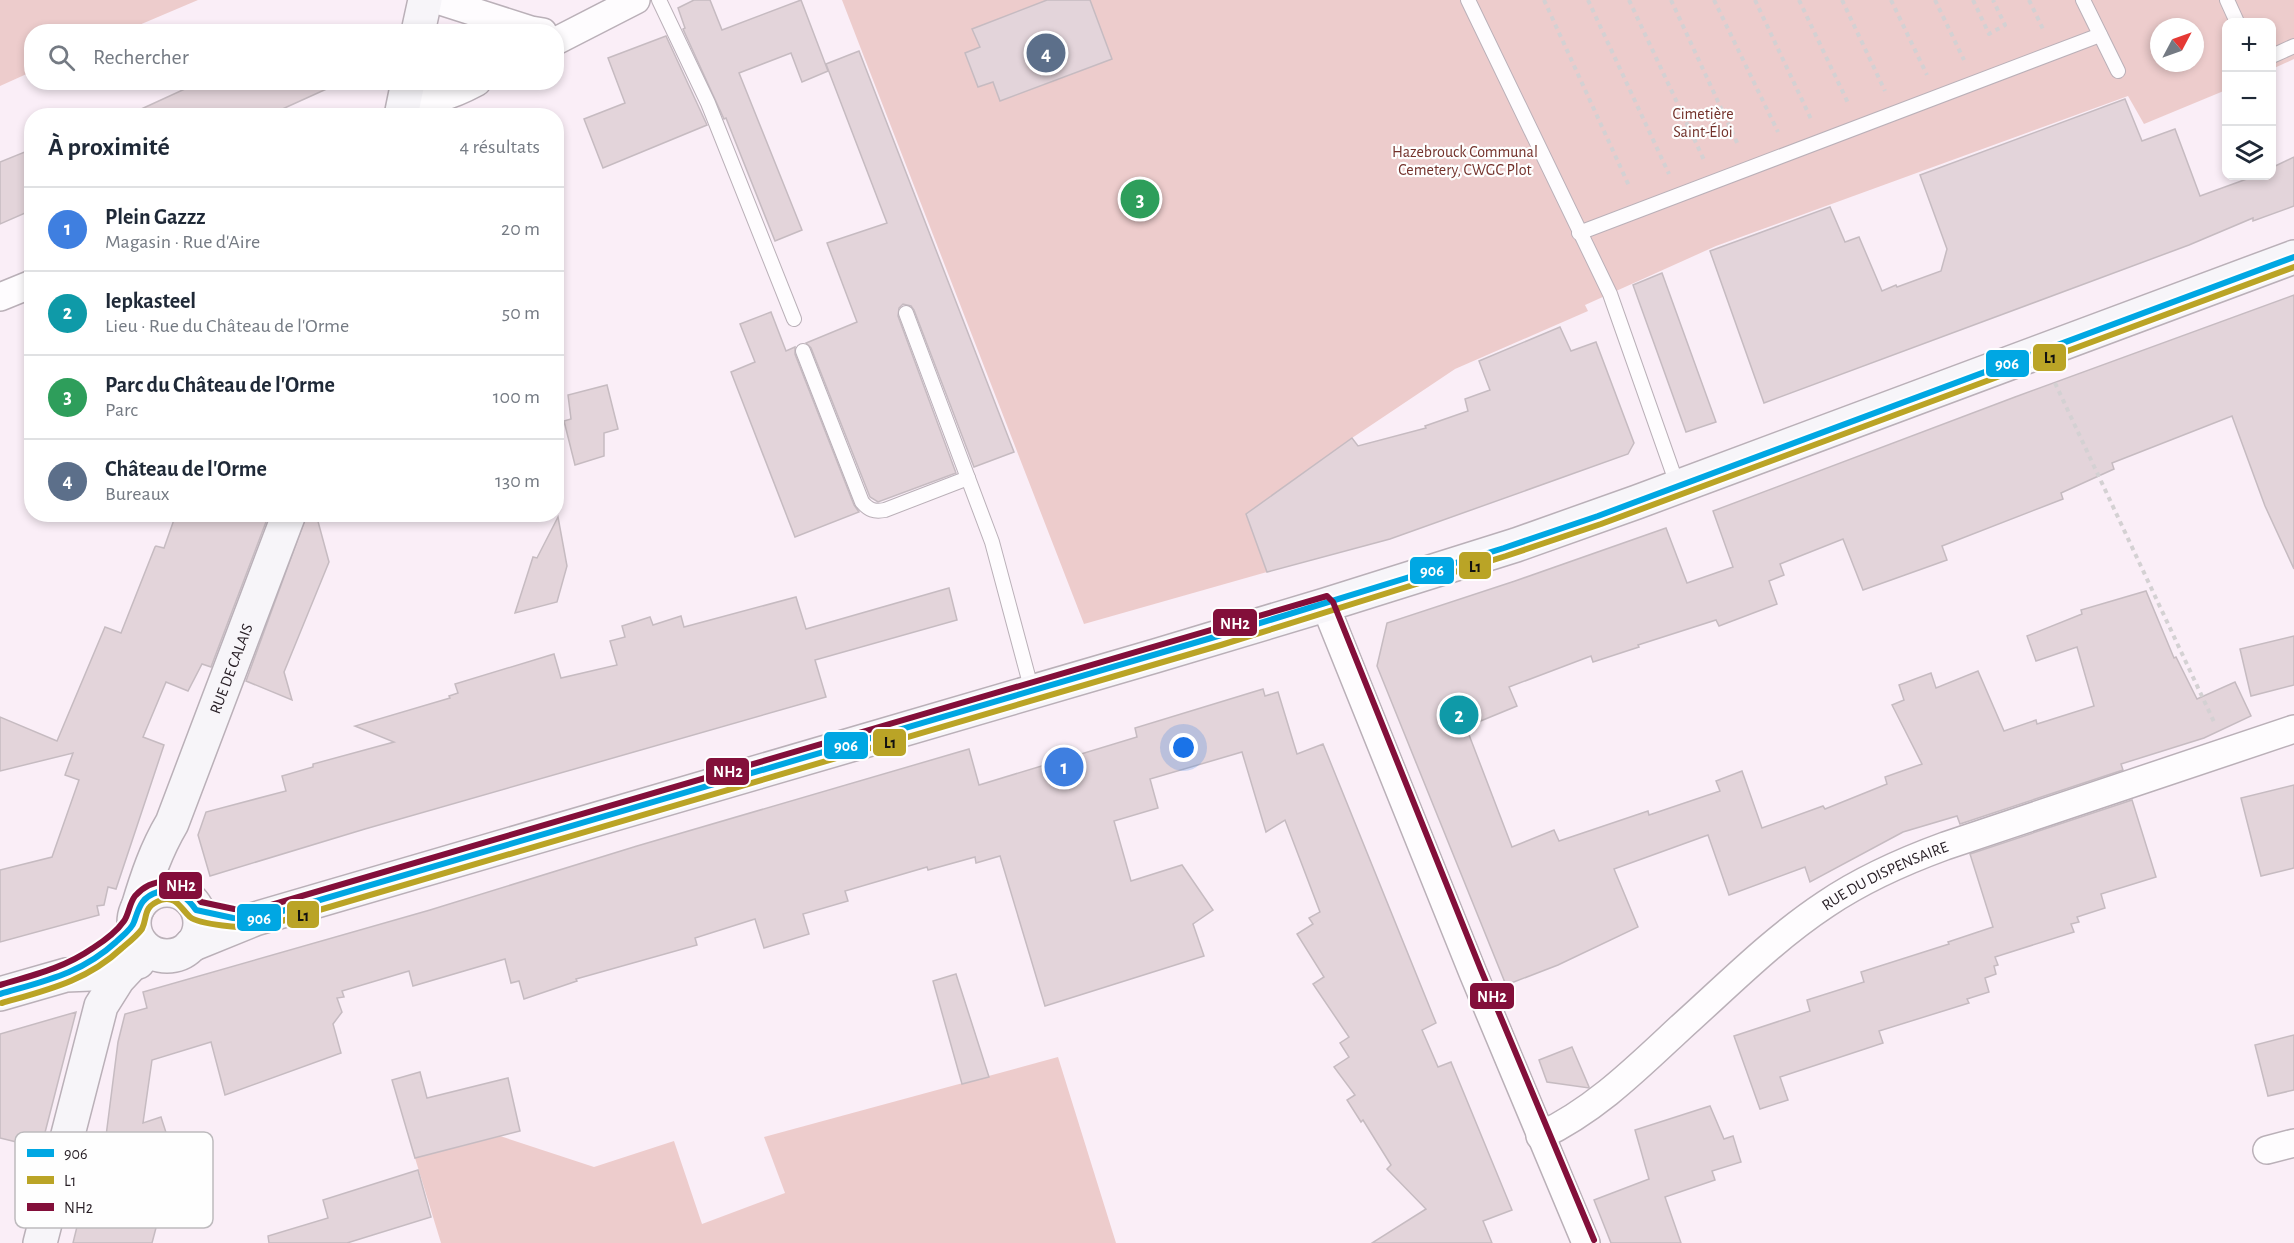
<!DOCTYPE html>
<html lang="fr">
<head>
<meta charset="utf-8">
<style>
	body { margin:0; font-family:"Alegreya Sans",sans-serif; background:#f6f6f7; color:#1f2937 }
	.controls { position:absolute; right:18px; top:18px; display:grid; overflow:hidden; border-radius:12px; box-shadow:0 3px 9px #0003 }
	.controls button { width:54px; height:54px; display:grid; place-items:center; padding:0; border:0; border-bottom:2px solid #e0e1e3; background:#fff; color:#1f2937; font:30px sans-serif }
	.compass { position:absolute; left:2150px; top:18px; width:54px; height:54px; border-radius:50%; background:#fff; box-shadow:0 3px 9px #0003; rotate:49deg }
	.you { position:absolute; left:1184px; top:748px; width:21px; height:21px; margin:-15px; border:4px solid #fff; border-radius:50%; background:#1a73e8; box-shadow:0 0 0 9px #1a73e833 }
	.badge { display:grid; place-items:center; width:39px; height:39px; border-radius:50%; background:#0f766e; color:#fff; font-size:20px; font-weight:700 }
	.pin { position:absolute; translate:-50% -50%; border:3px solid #fff; box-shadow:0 2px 6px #0006 }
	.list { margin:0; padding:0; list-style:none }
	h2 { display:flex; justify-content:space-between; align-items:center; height:78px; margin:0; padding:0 24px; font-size:26px }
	h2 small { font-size:20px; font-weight:400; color:#747a83 }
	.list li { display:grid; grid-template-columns:39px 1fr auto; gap:18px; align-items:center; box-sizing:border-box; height:84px; padding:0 24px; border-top:2px solid #e0e1e3 }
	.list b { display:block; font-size:22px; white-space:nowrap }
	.list p { margin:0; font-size:20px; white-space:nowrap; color:#747a83 }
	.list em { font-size:20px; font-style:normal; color:#747a83 }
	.icon { flex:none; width:33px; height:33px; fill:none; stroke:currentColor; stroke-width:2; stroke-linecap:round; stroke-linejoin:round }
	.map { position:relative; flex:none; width:2294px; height:1243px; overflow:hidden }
	.search { position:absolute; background:#fff; box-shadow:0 3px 9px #0003; left:24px; top:24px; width:540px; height:66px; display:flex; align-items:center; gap:15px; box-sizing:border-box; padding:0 21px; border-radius:24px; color:#747a83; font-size:22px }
	.panel { position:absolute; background:#fff; box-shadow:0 3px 9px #0003; left:24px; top:108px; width:540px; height:414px; border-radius:24px }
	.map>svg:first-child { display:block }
</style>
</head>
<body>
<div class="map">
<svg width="2294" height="1243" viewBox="0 0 2294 1243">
	<rect width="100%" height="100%" fill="#faeef7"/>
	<g fill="#edcccc" fill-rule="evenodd">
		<polygon points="0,0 198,0 125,31 32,32 31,72 0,86"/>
		<path d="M842,0H2294V59L2272,69V22H2226V90L2144,124L2128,96L1716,246L1585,305L1588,311L1455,369L1352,438L1247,514L1267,572L1084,624ZM2159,27H2195V63H2159Z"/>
		<polygon points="1058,1057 1116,1243 441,1243 415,1158 500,1136 594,1167 674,1141 702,1224 785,1193 764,1137"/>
	</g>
	<g fill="#e3d4da" stroke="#c6bbc1" stroke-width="1.5">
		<polygon points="694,0 710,0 722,30 801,0 828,71 802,82 791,53 739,73 802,230 775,241 726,118 724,119 683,29 685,28 678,8"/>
		<polygon points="1047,0 1090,0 1112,59 1000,101 993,82 978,87 965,53 980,47 972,29"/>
		<polygon points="666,36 707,125 603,168 584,119 625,103 608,58"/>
		<polygon points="859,51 1014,452 974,467 914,310 911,306 903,304 899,308 898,316 956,473 878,502 870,497 811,348 806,343 857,322 827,243 887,223 826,64"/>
		<polygon points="200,82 342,82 267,116 126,116"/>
		<polygon points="2125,99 2142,141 2175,129 2200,196 2255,176 2271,176 2271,168 2294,157 2294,206 2253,221 2253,218 2189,245 1764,403 1710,251 1830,207 1845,242 1859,237 1882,291 1896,285 1897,287 1941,271 1947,249 1920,175"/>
		<polygon points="32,149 32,210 0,224 0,162"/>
		<polygon points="1662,273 1716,422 1686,432 1633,285"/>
		<polygon points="2294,295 2294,569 2265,506 2232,416 2112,463 2114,469 2061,493 2063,499 1942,546 1947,560 1863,590 1843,539 1780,564 1784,575 1769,581 1777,604 1719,626 1716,620 1638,645 1639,647 1593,662 1591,656 1509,687 1517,706 1466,727 1512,847 1554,830 1559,841 1648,811 1649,815 1720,791 1716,781 1742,771 1762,828 1823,806 1825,809 1887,784 1885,777 1922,764 1892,705 1904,700 1899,685 1931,673 1936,688 1978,671 2004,731 2036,720 2037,724 2094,706 2077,647 2036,661 2027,636 2082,614 2081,610 2146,591 2174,658 2176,657 2197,699 2235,682 2251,716 2204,738 2121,764 2123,770 1960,824 1957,816 1903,832 1810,882 1805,867 1729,895 1708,835 1614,869 1638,927 1558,965 1506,985 1377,666 1387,623 1515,581 1666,528 1687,583 1733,567 1713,511 2015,397"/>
		<polygon points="771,312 786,351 795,347 795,354 854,505 859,512 795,537 731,372 755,362 740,324"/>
		<polygon points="1560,327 1571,351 1596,342 1634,443 1628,454 1390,539 1267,572 1246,514 1352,438 1358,446 1426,428 1425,426 1468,411 1465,399 1490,390 1479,361"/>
		<polygon points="607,385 618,429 604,433 604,456 575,465 564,421 571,419 568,395"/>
		<polygon points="176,514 269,514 211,667 202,664 188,691 166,682 143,737 164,745 116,889 108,887 104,905 97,906 99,915 0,942 0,870 52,857 79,780 65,775 73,753 0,771 0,717 57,741 105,627 121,633 155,547 156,546 164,548"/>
		<polygon points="307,514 316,514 329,562 284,672 292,700 246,681"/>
		<polygon points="558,517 567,566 557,602 515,613 533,557 537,558"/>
		<polygon points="949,588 957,620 815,660 826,697 365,829 210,876 198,835 206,812 286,791 282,776 313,767 313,764 394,742 355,726 450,698 449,696 458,693 455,684 554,654 561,678 617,665 610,641 625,637 622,626 650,617 653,625 681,616 684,627 796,597 806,629"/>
		<polygon points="2294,636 2294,685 2251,696 2240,649"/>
		<polygon points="1263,689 1265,696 1278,692 1297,754 1323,744 1436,1023 1422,1030 1438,1067 1451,1062 1512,1210 1483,1221 1492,1243 1372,1243 1426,1209 1387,1169 1391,1165 1363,1120 1361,1122 1347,1100 1355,1095 1334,1067 1349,1057 1340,1043 1349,1037 1313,984 1324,977 1297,934 1313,924 1309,918 1320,912 1285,820 1266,832 1242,752 1150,779 1158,808 1114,821 1131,881 1182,865 1213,910 1193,924 1204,956 1045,1006 1000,856 976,863 975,857 928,870 927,867 845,891 848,901 803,914 809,934 764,948 755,919 695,938 697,945 576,979 577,981 524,999 519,981 511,983 505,959 413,986 409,971 342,991 344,997 337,998 342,1012 333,1024 341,1053 225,1095 211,1042 152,1060 143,1123 161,1117 171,1148 90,1176 94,1160 82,1157 84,1147 106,1136 118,1042 125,1014 147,1008 143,992 430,910 637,846 969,749 979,785 1137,737 1135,728"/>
		<polygon points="2294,785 2294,868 2261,876 2241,798"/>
		<polygon points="2132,800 2156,877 2101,894 2105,908 2077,917 2079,922 2071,924 2074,932 1995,957 1998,965 1994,966 1996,974 1985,978 1989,992 1967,999 1969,1003 1879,1031 1883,1043 1780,1077 1788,1100 1760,1109 1734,1036 1810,1011 1807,1000 1864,982 1861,972 1949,944 1948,942 1993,927 1970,854"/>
		<polygon points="956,974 989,1077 962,1084 933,981"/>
		<polygon points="76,1012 41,1148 0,1138 0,1034"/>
		<polygon points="2294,1035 2294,1090 2268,1096 2255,1045"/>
		<polygon points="1572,1047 1589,1087 1589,1088 1547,1082 1539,1060"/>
		<polygon points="420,1072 427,1098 508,1078 520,1131 415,1158 392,1080"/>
		<polygon points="1710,1106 1724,1139 1733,1136 1741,1162 1712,1171 1715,1180 1665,1197 1681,1243 1611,1243 1594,1200 1649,1179 1635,1130"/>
		<polygon points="418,1170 431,1217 347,1243 269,1243 268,1236 328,1218 323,1200"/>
		<polygon points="87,1186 162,1205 152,1243 73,1243"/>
	</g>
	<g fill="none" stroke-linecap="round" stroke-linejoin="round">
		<defs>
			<g id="lane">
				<polyline points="659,0 708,103 794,319"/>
				<polyline points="1468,0 1610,294 1678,487"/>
				<polyline points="2083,0 2118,71"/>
				<polyline points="2227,0 2237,22"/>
				<polyline points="2272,56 2294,46"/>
				<polyline points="1579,233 2100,35"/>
				<polyline points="906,313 992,542 1032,691"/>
				<path d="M803,351L862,502C869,510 874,512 885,510L968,478"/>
			</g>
			<g id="street">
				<polyline points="437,0 531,30 543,32"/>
				<polyline points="556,41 636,0"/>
				<path d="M404,98C435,101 449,97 477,82"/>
				<polyline points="0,297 32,284"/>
				<polyline points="1325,605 1473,973 1586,1243"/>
				<path id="s1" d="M1540,1136C1595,1110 1636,1069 1680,1028C1728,985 1773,939 1826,904C1863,879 1904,861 1945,846L2294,729"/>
				<polyline points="2267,1150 2294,1143"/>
			</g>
			<g id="secondary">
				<polyline points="418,32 425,0"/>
				<polyline points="401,116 408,82"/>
				<circle cx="167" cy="923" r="33"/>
				<path id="s2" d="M138,907C147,877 156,850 172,823L289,514"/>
				<polyline points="191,945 255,919 1155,656 1325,605 1516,545 1637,502 2294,257"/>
				<polyline points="0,994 66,975 90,974 138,962"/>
				<polyline points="40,1243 101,1006 118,979 132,964"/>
			</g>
		</defs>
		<use href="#lane" stroke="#bab0b8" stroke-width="16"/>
		<use href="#street" stroke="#bab0b8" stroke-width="30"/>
		<use href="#secondary" stroke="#bab0b8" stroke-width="36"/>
		<g stroke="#d4d1d3" stroke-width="4" stroke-dasharray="4.5 4.5" stroke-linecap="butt">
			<polyline points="1544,0 1630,188"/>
			<polyline points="1588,0 1669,174"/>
			<polyline points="1629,0 1704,160"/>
			<polyline points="1671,0 1739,147"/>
			<polyline points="1714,0 1778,132"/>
			<polyline points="1755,0 1811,119"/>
			<polyline points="1799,0 1849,105"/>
			<polyline points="1842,0 1885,91"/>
			<polyline points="1891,0 1927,75"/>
			<polyline points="1935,0 1964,60"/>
			<polyline points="1973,0 1989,34 2005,25 1993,0"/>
			<polyline points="2029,0 2043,29"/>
			<polyline points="2055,383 2215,724"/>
		</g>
		<use href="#lane" stroke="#fefcfe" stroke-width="14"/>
		<use href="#street" stroke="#fefcfe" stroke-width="27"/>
		<use href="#secondary" stroke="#f7f5f9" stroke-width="33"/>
		<defs>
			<path id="bus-1" d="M0,994C44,981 81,974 116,942C121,937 132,929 134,922C139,908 141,897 158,892C175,887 187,897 196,910L233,918L255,919L1218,636L1504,548L1598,516L2294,257"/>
			<path id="bus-2" d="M2,1003C47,990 87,981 122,948C128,943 137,936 142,929C148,917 142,907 161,900C176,895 181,909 190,917C200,925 244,928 258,928L1221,645L1506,556L1601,524L2294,267"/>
			<path id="bus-3" d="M0,985C34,975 64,968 93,948C104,941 117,931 124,921C129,914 129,904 135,896C155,874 185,879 201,902L234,909L254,910L1327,596L1333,602L1481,970L1594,1240"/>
		</defs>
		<use href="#bus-1" stroke="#fefefe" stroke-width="10"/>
		<use href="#bus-2" stroke="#fefefe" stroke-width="10"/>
		<use href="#bus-3" stroke="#fefefe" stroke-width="10"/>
		<use href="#bus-1" stroke="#00a7e3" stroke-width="6"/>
		<use href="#bus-2" stroke="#baa426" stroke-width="6"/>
		<use href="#bus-3" stroke="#830f3a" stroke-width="6"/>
	</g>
	<g text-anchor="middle" stroke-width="4.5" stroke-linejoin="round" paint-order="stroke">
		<g font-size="16" fill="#73312a" stroke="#fefefe">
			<text x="1703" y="119">Cimetière<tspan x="1703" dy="18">Saint-Éloi</tspan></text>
			<text x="1465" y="157">Hazebrouck Communal<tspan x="1465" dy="18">Cemetery, CWGC Plot</tspan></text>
		</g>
		<g font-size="16" fill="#261d24" stroke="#fefefe">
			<text dy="6" stroke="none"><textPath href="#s2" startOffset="256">RUE DE CALAIS</textPath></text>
			<text dy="6" stroke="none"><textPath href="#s1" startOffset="435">RUE DU DISPENSAIRE</textPath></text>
		</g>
	</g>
	<rect x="15" y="1132" width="198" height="96" rx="9" fill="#fefefe" stroke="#bdbabd" stroke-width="1.5"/>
	<rect x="27" y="1149" width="27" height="8" fill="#00a7e3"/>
	<rect x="27" y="1176" width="27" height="8" fill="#baa426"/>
	<rect x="27" y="1203" width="27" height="8" fill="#830f3a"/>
	<g font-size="16" fill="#261d24">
		<text x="64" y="1159">906</text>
		<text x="64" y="1186">L1</text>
		<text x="64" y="1213">NH2</text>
	</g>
	<g stroke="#fefefe" stroke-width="2">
		<rect x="2032" y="343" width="35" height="29" rx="6" fill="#baa426"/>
		<rect x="1985" y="349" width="45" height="29" rx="6" fill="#00a7e3"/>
		<rect x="1458" y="551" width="34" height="29" rx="6" fill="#baa426"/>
		<rect x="1409" y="556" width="46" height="29" rx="6" fill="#00a7e3"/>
		<rect x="1212" y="608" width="46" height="29" rx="6" fill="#830f3a"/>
		<rect x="872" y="728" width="35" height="29" rx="6" fill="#baa426"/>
		<rect x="823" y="731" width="46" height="29" rx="6" fill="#00a7e3"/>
		<rect x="705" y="757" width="45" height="29" rx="6" fill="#830f3a"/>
		<rect x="158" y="871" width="45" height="29" rx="6" fill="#830f3a"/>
		<rect x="286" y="900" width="34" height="29" rx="6" fill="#baa426"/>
		<rect x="236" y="903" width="46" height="29" rx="6" fill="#00a7e3"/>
		<rect x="1469" y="982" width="46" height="28" rx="6" fill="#830f3a"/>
	</g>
	<g font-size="16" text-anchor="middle" font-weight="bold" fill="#fff">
		<text x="2007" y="369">906</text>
		<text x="1432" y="576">906</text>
		<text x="1235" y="629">NH2</text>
		<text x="846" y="751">906</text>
		<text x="728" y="777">NH2</text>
		<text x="181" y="891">NH2</text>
		<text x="259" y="924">906</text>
		<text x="1492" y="1002">NH2</text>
	</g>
	<g font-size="16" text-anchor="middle" font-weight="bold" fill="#111">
		<text x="2050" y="363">L1</text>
		<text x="1475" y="572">L1</text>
		<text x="890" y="748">L1</text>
		<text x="303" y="921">L1</text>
	</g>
</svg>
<div class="controls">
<button>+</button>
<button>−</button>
<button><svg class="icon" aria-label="layers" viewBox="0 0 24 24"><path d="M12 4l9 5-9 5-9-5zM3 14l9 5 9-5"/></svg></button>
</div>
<svg class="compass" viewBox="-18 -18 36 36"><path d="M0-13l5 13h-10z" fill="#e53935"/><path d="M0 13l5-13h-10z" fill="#747a83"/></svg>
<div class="you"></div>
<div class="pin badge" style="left:1064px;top:767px;background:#3f7fe0">1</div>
<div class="pin badge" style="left:1459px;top:715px;background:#0f9aa8">2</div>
<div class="pin badge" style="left:1140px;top:199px;background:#2e9e5b">3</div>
<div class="pin badge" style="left:1046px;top:53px;background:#5c6f8a">4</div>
<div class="search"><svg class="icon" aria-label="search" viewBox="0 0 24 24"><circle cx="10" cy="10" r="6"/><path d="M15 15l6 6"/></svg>Rechercher</div>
<section class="panel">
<h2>À proximité<small>4 résultats</small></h2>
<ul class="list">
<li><span class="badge" style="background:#3f7fe0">1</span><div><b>Plein Gazzz</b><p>Magasin · Rue d'Aire</p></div><em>20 m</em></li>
<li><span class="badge" style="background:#0f9aa8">2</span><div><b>Iepkasteel</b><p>Lieu · Rue du Château de l'Orme</p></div><em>50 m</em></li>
<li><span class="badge" style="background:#2e9e5b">3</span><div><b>Parc du Château de l'Orme</b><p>Parc</p></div><em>100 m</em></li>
<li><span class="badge" style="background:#5c6f8a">4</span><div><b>Château de l'Orme</b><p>Bureaux</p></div><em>130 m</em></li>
</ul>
</section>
</div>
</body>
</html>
